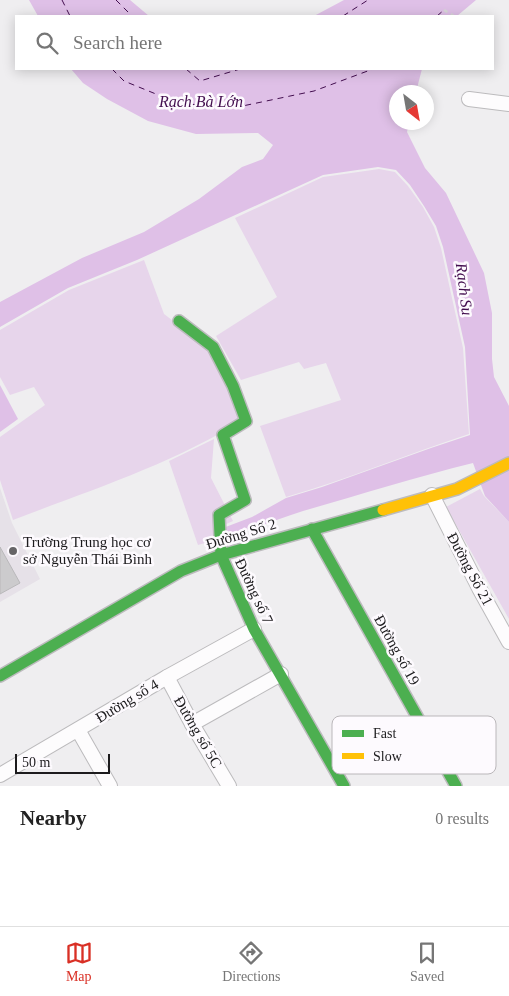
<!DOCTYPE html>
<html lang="en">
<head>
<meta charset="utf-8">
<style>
	body { margin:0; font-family:Georgia,serif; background:#f2f2f2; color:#222 }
	.compass { position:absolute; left:389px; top:85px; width:45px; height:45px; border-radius:50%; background:#fff; box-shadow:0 2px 12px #0003; rotate:149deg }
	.scale { position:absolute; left:15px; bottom:12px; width:95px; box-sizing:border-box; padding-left:5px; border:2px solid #1c1b1d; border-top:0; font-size:14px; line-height:18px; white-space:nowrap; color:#1c1b1d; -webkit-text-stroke:4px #fdfafe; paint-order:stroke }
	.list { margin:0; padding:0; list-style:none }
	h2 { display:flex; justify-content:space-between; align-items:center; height:65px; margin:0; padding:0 20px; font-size:21px }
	h2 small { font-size:16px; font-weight:400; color:#767676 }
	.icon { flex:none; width:28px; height:28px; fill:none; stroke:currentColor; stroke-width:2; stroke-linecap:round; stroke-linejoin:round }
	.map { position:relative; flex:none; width:509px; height:786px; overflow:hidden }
	.search { position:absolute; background:#fff; box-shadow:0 2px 12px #0003; left:15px; right:15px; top:15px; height:55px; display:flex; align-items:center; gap:12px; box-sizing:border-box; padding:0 18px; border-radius:0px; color:#767676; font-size:19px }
	.sheet { height:140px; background:#fff }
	nav { display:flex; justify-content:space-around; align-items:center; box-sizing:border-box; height:70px; border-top:1px solid #e0e0e0; background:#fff; font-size:14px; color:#767676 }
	nav a { display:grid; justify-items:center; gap:2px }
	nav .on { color:#d93025 }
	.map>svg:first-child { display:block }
</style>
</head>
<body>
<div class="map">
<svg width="509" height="786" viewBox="0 0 509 786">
	<rect width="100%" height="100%" fill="#efeef0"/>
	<polygon fill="#e6e1e8" points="0,488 12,523 40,579 0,602"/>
	<g fill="#e7d5eb">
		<path d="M379,169L395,172L408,186L423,207L434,227L441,248L463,348L469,434C408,454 348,479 286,497L260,426L341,400L326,363L304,369L299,362L241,380L216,336L277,297L235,218L323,177Z"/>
		<path d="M144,260L164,314L210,349L243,420C172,464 91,490 13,520L0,480V437L45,405L34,387L10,395L0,377V330L69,290Z"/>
		<polygon points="214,439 211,478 233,521 224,525 222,538 198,545 169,461"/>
		<polygon points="480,489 484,496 509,522 509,619 446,507"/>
	</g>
	<g fill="#dfc0e7">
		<polygon points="29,0 130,0 149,16 38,16"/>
		<polygon points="344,0 476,0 457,16 314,16"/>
		<path d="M71,69H422L416,92H396V122L409,123L407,132L425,168L446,193L484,273L492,313V359L494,377L509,406V522L485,496L473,463C416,477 359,495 303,511C277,519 256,529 229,534L223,528L252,517L286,498L322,487L431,448L470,435L465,347L443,247L436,226L424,206L410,185L396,170L378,167L323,175L137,260L68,288L0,327V302L82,258L144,232L199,199L242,167L263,159L273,145L258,133L196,134L148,121L107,99L83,83Z"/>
		<polygon points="0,385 18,419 0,432"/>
	</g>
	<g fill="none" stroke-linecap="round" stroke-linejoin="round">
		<g stroke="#430e4f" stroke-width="1" stroke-dasharray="6 5" stroke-linecap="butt">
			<polyline points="62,0 70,16"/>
			<polyline points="116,0 132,16"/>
			<polyline points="343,16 368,0"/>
			<polyline points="437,16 444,10"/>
			<polyline points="112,69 124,81 178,103 233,108 314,91 373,69"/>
			<polyline points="186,69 200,81 240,69"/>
		</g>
	</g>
	<polygon fill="#cccbcd" stroke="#b9b8ba" points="0,547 20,583 0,594"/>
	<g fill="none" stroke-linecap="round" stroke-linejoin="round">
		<defs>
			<g id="street">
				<polyline points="469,99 509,104"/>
				<polyline points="432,495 479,588 509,642"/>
				<polyline points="167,677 192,724 229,786"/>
				<polyline points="192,724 281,674"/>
				<polyline points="78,730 110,786"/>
				<polyline points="0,775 167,677 254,629"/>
			</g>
			<g id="fast">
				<polyline points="179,321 213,347 233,386 246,421 223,435 245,500 219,515 221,555 254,629 344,786"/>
				<polyline points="312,529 456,786"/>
				<polyline points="0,676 181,571 221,555 383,510"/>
			</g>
			<polyline id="slow" points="383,510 457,489 509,463"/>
		</defs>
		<use href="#street" stroke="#bcbbbd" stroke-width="16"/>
		<use href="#fast" stroke="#bcbbbd" stroke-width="14"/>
		<use href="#slow" stroke="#bcbbbd" stroke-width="14"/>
		<polyline stroke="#d8d7d8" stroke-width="2.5" stroke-dasharray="4 4" stroke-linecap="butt" points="444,10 454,16"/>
		<use href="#street" stroke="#fdfcfd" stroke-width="14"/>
		<use href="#fast" stroke="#4caf50" stroke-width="11"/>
		<use href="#slow" stroke="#ffc107" stroke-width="11"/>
	</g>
	<circle fill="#666567" stroke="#fdfafe" stroke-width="2" cx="13" cy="551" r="5"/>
	<g text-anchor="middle" stroke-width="5" stroke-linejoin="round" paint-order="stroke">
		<g font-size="15" fill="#1c1b1d" stroke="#fdfafe">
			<text transform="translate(241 534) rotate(-17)" y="5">Đường Số 2</text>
			<text transform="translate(470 569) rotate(62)" y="5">Đường Số 21</text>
			<text transform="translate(254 591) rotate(65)" y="5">Đường số 7</text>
			<text transform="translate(397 650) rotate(61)" y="5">Đường số 19</text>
			<text transform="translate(127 701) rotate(-31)" y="5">Đường số 4</text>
			<text transform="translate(198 732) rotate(60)" y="5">Đường số 5C</text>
		</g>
		<g font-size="15" fill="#1c1b1d" stroke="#fdfafe" text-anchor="start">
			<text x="23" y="547">Trường Trung học cơ<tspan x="23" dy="17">sở Nguyễn Thái Bình</tspan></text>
		</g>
		<g font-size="16" font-style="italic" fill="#430e4f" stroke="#fdfafe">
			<text x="201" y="107">Rạch Bà Lớn</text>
			<text transform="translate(465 289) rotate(83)" y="6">Rạch Su</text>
		</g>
	</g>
	<rect x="332" y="716" width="164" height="58" rx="8" fill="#fdfafe" stroke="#bab7ba" stroke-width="1"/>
	<rect x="342" y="730" width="22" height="7" fill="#4caf50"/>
	<rect x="342" y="753" width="22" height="6" fill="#ffc107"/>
	<g font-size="14" fill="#1c1b1d">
		<text x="373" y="738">Fast</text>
		<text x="373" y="761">Slow</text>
	</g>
</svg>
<svg class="compass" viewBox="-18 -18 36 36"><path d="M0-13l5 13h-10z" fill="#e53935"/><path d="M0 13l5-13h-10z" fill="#767676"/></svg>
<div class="scale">50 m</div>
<div class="search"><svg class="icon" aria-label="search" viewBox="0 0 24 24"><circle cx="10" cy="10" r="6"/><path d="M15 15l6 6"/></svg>Search here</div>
</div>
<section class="sheet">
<h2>Nearby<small>0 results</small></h2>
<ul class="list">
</ul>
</section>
<nav>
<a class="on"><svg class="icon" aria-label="map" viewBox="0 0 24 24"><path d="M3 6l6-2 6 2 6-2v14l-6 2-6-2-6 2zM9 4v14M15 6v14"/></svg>Map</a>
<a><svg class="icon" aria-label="directions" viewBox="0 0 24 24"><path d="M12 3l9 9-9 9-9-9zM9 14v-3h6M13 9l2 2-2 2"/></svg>Directions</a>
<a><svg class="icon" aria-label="saved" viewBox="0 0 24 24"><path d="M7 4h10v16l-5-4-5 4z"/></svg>Saved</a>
</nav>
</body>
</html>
